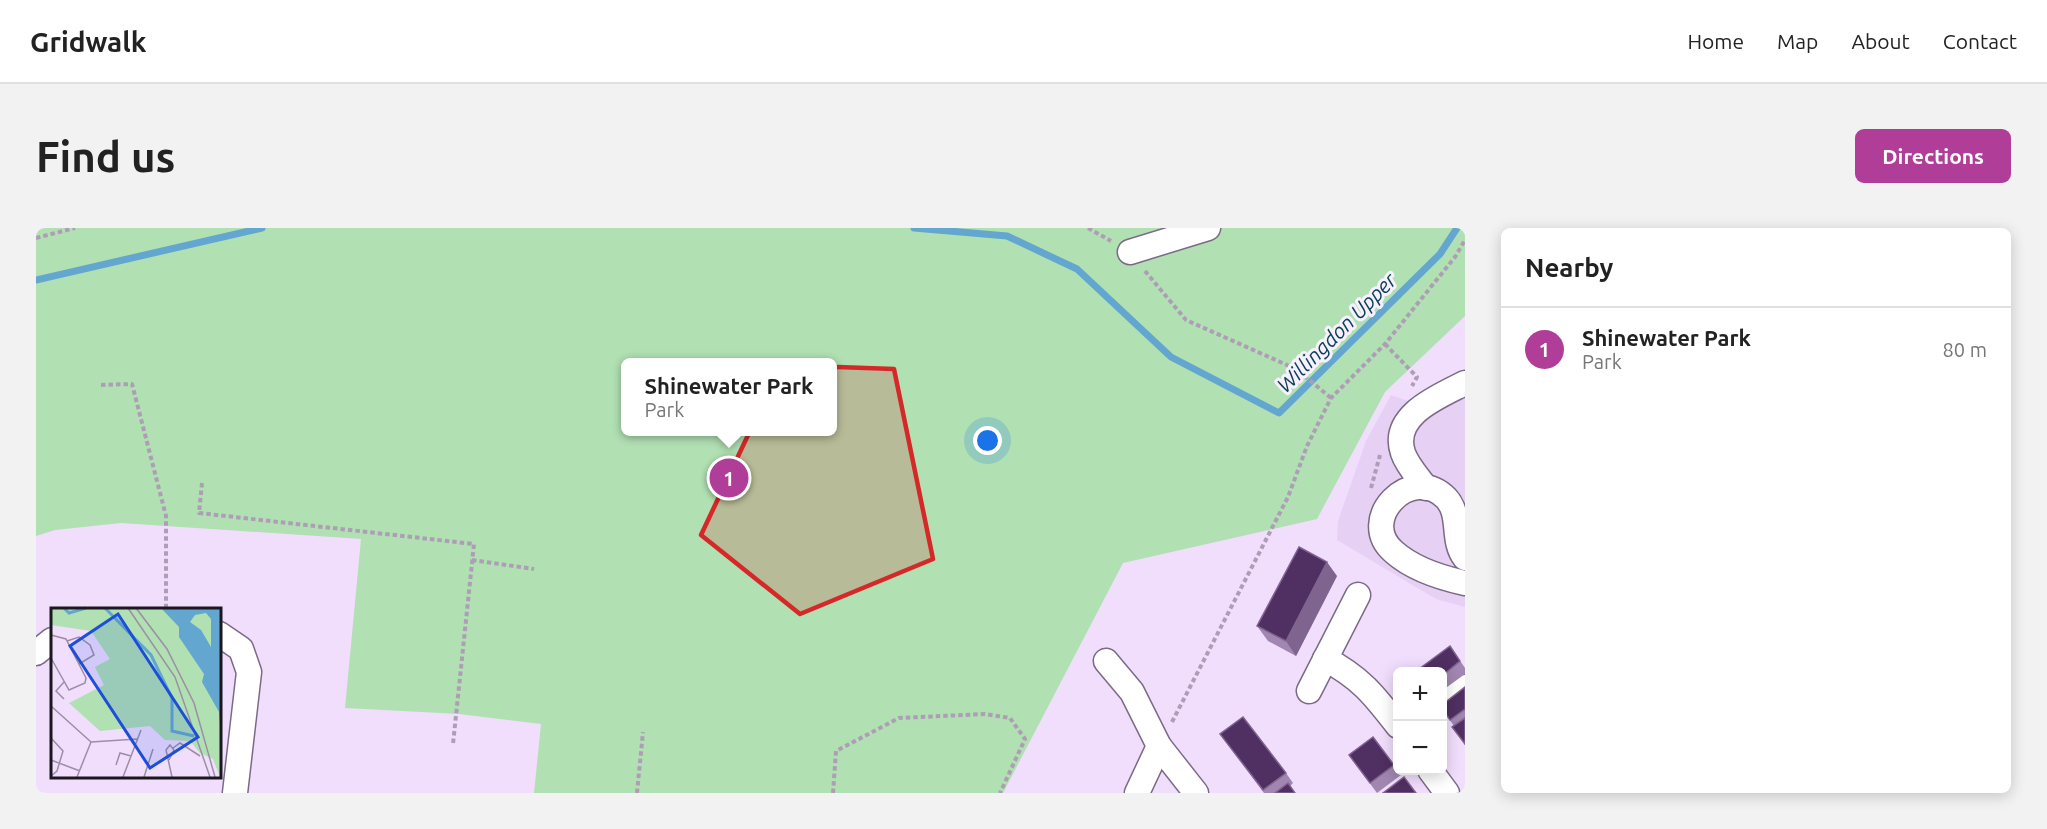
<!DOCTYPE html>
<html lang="en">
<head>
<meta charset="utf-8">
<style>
	body { margin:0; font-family:Ubuntu,sans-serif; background:#f2f2f2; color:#222 }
	.controls { position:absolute; right:18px; bottom:18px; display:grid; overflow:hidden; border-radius:9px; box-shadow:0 3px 15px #0003 }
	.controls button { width:54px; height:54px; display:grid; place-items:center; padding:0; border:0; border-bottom:2px solid #e0e0e0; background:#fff; color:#222; font:30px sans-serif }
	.you { position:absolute; left:952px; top:213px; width:21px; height:21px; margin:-15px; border:4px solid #fff; border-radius:50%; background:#1a73e8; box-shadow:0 0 0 9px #1a73e833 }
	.badge { display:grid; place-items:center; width:39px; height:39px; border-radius:50%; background:#b03e98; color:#fff; font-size:20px; font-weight:700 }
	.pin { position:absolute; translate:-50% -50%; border:3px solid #fff; box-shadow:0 2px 6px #0006 }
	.popup { position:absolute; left:585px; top:130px; width:216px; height:78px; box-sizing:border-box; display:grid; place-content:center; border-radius:9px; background:#fff; filter:drop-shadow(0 2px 4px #0005); font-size:20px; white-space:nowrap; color:#767676 }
	.popup b { font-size:22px; color:#222 }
	.popup::after { content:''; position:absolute; left:50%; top:100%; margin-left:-12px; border:12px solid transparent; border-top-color:#fff }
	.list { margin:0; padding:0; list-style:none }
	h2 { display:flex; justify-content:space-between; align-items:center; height:78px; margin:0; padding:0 24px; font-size:26px }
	h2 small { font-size:20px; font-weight:400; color:#767676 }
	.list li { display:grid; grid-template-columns:39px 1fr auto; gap:18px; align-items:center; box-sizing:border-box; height:84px; padding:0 24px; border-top:2px solid #e0e0e0 }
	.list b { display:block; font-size:22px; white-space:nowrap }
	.list p { margin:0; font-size:20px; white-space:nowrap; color:#767676 }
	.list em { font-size:20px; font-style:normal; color:#767676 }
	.map { position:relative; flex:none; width:1429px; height:565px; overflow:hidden; border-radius:9px }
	header { display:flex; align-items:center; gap:36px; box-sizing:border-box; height:84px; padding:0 30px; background:#fff; border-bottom:2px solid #e0e0e0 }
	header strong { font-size:28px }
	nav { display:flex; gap:33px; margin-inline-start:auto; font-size:21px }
	.intro { display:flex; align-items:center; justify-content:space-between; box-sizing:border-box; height:144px; padding:0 36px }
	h1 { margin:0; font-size:42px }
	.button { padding:15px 27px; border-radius:9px; background:#b03e98; color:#fff; font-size:21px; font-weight:700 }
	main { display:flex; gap:36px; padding:0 36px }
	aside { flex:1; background:#fff; border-radius:9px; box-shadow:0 3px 15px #0003 }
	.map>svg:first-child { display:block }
</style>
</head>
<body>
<header>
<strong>Gridwalk</strong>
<nav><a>Home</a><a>Map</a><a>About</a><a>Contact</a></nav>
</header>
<div class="intro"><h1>Find us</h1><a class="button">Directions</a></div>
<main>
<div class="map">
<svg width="1429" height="565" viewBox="0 0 1429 565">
	<rect width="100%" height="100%" fill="#f1defd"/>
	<polygon fill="#e6d0f4" points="1355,167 1397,182 1429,167 1429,379 1400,371 1301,312 1302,293 1330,213"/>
	<path fill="#b1e0b3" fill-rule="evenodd" d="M0,0H1429V88L1349,164L1281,291L1087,335L967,565H498L505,496L423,486L309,480L325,311L85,295L19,302L0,308ZM590,134H796V204H590Z"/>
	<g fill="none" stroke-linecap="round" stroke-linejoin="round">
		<g stroke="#63a6cf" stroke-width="7">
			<polyline points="878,0 971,8 1041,41 1135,129 1243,185 1404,26 1421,0"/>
			<polyline points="0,52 226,0"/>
		</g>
		<defs>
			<g id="minor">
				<polyline points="1094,24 1172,0"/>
				<path d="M1390,260C1382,249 1371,237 1367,225C1354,187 1404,168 1429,155"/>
				<path d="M1429,330C1415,312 1426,287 1410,270C1375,235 1320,292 1358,324C1376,340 1406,350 1429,355"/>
				<polyline points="183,406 205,421 213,444 199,565"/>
				<polyline points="0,425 16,412"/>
				<path d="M1289,431C1324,449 1338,467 1362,498"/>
				<polyline points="1070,433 1096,464 1123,518 1160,565"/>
				<polyline points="1273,463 1322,367"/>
				<polyline points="1406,476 1429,459"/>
				<polyline points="1394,542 1411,565"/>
				<polyline points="1101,565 1123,518"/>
			</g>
		</defs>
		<use href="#minor" stroke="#7b6a85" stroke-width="27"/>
		<g stroke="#ad9eb6" stroke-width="4" stroke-dasharray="4.5 3" stroke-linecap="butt">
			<polyline points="1052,0 1075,13"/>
			<polyline points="0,10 39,0"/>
			<polyline points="1109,43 1150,92 1260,141 1295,170"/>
			<polyline points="1349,116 1381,149 1376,158"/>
			<polyline points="65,157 96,156 130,288 130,382"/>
			<polyline points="166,255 163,285 438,316 417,516"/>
			<polyline points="1335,260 1344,227"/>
			<polyline points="436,332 498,341"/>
			<polyline points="1136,494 1252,269 1271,218 1295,170 1349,116 1419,29 1429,12"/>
			<polyline points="601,565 607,504"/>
			<polyline points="797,565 800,523 863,490 949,486 974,490 989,511 964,565"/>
		</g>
		<use href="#minor" stroke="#fff" stroke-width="24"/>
	</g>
	<g fill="#a086b0">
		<polygon points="1301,348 1260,428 1232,413 1221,398"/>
		<polygon points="1414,418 1429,440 1429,446 1407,462 1407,444"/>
		<polygon points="1429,459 1429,517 1418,498 1407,482"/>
		<polygon points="1184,506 1250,545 1257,555 1254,558 1259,565 1228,565"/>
		<polygon points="1313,527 1358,537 1365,547 1341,565"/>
	</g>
	<polygon fill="#806490" points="1291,334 1301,348 1260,428 1250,413"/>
	<g fill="#502f62" stroke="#806490" stroke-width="1.5">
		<polygon points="1263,319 1291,334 1250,413 1221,398"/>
		<polygon points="1414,418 1424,433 1407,447 1407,444 1379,444"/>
		<polygon points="1429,459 1429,481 1414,492 1407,482 1407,476"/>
		<polygon points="1207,489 1250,545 1227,562 1184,506"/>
		<polygon points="1429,490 1429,516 1416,499"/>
		<polygon points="1337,509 1358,537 1334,555 1313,527"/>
		<polygon points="1368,549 1380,565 1347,565"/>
		<polygon points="1252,555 1259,565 1239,565"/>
	</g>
	<path fill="#d62828" fill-opacity="0.2" stroke="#d62828" stroke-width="4.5" stroke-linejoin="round" d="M745,137L858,141L897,331L764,386L665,307Z"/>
	<g text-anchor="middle" stroke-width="6" stroke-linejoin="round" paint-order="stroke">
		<g font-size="21" font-style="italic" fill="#073f5c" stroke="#f8f0fd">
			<text transform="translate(1301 105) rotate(-45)" y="7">Willingdon Upper</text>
		</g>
	</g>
	<g transform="translate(15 380)">
		<rect width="170" height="170" fill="#f1defd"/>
		<path d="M0,0H169V169L162,151L149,145L139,133L114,132L99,118L49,123L18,95L53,77L44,59L59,51L40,23L0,17Z" fill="#b1e0b3"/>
		<path d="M110,0H169V117L168,104L151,74L153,66L128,29V19ZM155,5L160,11V39L150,22L139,14L144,7Z" fill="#63a6cf" fill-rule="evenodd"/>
		<path fill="none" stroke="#63a6cf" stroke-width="3" d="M13,0L18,5L35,0M54,0L100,47L121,90V123L143,128"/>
		<path fill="none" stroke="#9c8ea5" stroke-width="1.5" d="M77,0L124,69L159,169M85,0L116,41L143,95L164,169M0,27L15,31L35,70L34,75L18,82L0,50M16,33L28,29L39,37L43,47L28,56M13,91L5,83L13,74M0,98L40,134M0,130L12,143L6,163L0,168M40,134L86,131M122,140L129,135L149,148M0,152L29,163M118,152L123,142L119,137L115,142L121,169M65,157L69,145L80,148M26,169L40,134M72,169L90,122M93,169L102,141"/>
		<path fill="#1d4ed8" fill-opacity="0.15" stroke="#1d4ed8" stroke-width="3" d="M67,6L147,129L99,160L19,38Z"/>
		<rect width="170" height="170" fill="none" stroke="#1c1620" stroke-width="3"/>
	</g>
</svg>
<div class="controls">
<button>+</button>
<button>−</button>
</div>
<div class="you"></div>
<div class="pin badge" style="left:693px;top:250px">1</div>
<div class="popup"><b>Shinewater Park</b>Park</div>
</div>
<aside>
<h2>Nearby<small></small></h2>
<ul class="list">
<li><span class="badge">1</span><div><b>Shinewater Park</b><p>Park</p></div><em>80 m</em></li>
</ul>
</aside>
</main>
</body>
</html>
